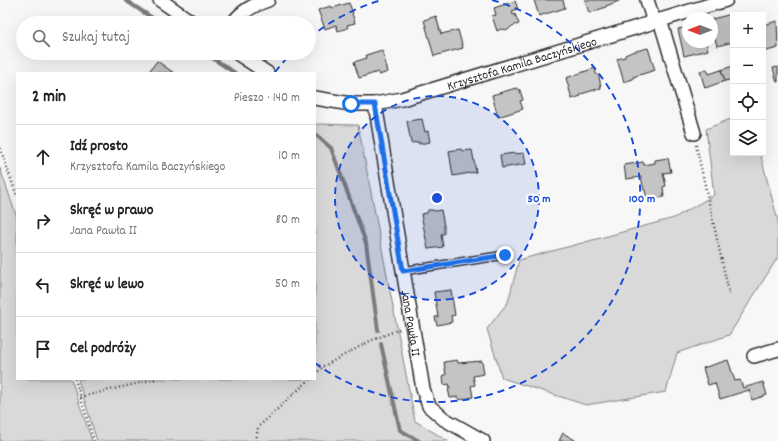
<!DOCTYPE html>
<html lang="pl">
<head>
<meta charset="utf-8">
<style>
	body { margin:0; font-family:Dekko,sans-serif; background:#f6f6f6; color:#222 }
	.controls { position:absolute; right:12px; top:12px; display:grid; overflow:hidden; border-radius:0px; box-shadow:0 4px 16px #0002 }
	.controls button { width:36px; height:36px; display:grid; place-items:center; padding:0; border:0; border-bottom:1px solid #e0e0e0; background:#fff; color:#222; font:20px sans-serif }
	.compass { position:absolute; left:682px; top:12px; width:36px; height:36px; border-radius:50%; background:#fff; box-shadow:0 4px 16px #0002; rotate:270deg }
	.stop { position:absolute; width:12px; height:12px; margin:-9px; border:3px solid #1a73e8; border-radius:50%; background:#fff }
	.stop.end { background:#1a73e8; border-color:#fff; box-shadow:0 1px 4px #0008 }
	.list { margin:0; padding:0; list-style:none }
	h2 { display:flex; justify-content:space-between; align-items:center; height:52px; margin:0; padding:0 16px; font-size:17px }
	h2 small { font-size:13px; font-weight:400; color:#767676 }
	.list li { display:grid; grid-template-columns:26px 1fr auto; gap:12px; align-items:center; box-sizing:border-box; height:64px; padding:0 16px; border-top:1px solid #e0e0e0 }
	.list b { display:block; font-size:15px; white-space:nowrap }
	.list p { margin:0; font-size:13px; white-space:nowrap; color:#767676 }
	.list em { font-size:13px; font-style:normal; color:#767676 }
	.icon { flex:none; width:22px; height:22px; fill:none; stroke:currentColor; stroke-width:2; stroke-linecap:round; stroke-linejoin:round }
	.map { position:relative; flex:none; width:778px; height:441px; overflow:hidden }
	.search { position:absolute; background:#fff; box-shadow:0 4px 16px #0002; left:16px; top:16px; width:300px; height:44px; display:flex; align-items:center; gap:10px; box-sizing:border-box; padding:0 14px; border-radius:22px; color:#767676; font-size:15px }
	.panel { position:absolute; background:#fff; box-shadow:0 4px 16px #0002; left:16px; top:72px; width:300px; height:308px; border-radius:0px }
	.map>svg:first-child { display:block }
</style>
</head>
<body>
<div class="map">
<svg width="778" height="441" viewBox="0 0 778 441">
	<rect width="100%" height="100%" fill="#f7f7f7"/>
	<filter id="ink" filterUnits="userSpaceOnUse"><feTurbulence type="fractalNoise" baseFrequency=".025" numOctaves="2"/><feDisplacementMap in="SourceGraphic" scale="8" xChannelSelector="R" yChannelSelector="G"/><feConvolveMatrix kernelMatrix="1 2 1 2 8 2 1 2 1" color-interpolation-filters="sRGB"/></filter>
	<g filter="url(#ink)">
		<g fill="#d9d9d9" stroke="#828282">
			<polygon points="733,118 733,153 760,153 778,221 778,257 729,335 677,353 666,392 586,405 502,378 487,329 508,302 519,260 674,218 714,195 706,129"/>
			<polygon points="315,124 358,125 415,421 448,441 97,441 78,379 315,379"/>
			<polygon points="0,168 17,218 17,379 71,379 92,441 0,441"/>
		</g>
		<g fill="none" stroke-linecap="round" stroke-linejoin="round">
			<g stroke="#7b7b7b" stroke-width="4">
				<polyline points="125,0 160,23"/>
				<polyline points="205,53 235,73"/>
				<polyline points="315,134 331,148 366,243 378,330"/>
				<polyline points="381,344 400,430 419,441"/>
			</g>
		</g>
		<g fill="#c4c4c4" stroke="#2b2b2b">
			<polygon points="534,0 563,0 565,8 539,16"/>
			<polygon points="585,0 619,0 619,1 606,6 606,7 589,13"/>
			<polygon points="515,1 518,9 512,11 513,15 515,14 519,24 512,26 508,30 501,29 497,31 492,16 496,15 494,8"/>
			<polygon points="349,3 353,13 352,13 355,23 347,25 348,28 338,31 336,25 325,29 318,10 331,6 332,8"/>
			<polygon points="736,13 737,15 733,15 733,42 717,46 712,27 712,19"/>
			<polygon points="436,16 441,34 458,30 463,48 434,56 424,20"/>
			<polygon points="777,21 778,48 763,52 763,25"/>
			<polygon points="688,27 688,42 706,42 708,50 684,56 678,29"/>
			<polygon points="648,48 655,70 633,77 633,79 624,82 617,59 625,57 625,55 632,52"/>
			<polygon points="382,50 388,72 379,75 378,72 359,78 354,62 367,58 366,55"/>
			<polygon points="157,61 174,73 148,73"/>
			<polygon points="733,66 733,79 725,81 721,70"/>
			<polygon points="778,67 778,82 777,82 773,68"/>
			<polygon points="595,68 596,74 599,76 601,88 581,94 581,96 572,99 566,78"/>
			<polygon points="707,69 709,74 721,70 725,81 705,88 700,71"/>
			<polygon points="516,88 520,90 523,100 520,101 523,109 498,117 492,95"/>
			<polygon points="422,119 425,132 428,131 430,142 419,144 419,142 411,143 407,121"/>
			<polygon points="461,149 462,151 472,150 476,172 453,176 449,151"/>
			<polygon points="515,153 516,154 524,153 526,164 502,168 500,155"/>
			<polygon points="668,158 671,172 663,173 666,186 663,187 664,197 647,200 645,190 644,190 641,177 626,179 624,165 643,162 644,165 655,163 655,160"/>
			<polygon points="428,210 432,210 435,211 441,210 444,226 444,234 441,234 443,247 428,249 421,214 427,213"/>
			<polygon points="451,290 455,315 451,316 452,322 437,325 435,317 438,317 434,292"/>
			<polygon points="457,360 458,363 482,361 484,374 473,376 475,385 471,386 473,397 459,400 458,397 450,398 448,388 450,388 449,384 444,385 443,375 446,375 444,362"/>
			<polygon points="728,360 735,381 740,380 743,388 763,382 767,395 752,400 749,390 720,399 715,383 708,385 703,368"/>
			<polygon points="563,433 575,440 575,441 559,441"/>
		</g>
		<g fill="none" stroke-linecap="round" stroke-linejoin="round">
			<defs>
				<polyline id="lane" points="403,271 505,255"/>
				<g id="street">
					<polyline points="160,0 193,23"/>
					<polyline points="647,0 654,22"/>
					<polyline points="660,20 694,133"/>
					<path d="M233,23C242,11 253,5 268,0"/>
					<polyline points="237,53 267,73"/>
					<path id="s1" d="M315,98L351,104H375L402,99L726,0"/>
					<path id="s2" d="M375,104L423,389L429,406L444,419L483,441"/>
					<polyline points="754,356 778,349"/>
				</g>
			</defs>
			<use href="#lane" stroke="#2b2b2b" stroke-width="10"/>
			<use href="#street" stroke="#2b2b2b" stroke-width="16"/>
			<g stroke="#2b2b2b" stroke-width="2.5" stroke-dasharray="1 3" stroke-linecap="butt">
				<polyline points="696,145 730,297"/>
				<polyline points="0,148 17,196"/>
				<polyline points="315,365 324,366 370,341 400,329"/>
				<polyline points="315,374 324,366"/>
				<polyline points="75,379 94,441"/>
				<polyline points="80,397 156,379"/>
				<polyline points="256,441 258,427 310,379"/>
			</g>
			<use href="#lane" stroke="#fff" stroke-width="7"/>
			<use href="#street" stroke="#fff" stroke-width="13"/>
		</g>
	</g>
	<g fill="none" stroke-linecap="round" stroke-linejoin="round" filter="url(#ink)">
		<polyline stroke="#1a73e8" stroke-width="5" points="351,104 375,104 403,271 505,255"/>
	</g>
	<circle cx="437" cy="198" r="102" fill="#1d4ed8" fill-opacity=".12"/>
	<g fill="none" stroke="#1d4ed8" stroke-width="2" stroke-dasharray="7 5">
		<circle cx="437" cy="198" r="102"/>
		<path d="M275 72A205 205 0 0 1 292 53M309 38A205 205 0 0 1 382 0M492 0A205 205 0 1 1 315 363"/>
	</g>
	<g text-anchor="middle" stroke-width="4" stroke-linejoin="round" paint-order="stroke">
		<g font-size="13" fill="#2b2b2b" stroke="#fff">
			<text dy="5" stroke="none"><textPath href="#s1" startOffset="213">Krzysztofa Kamila Baczyńskiego</textPath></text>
			<text dy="5" stroke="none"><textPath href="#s2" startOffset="222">Jana Pawła II</textPath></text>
		</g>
	</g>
	<circle cx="437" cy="198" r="6" fill="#1d4ed8" stroke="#fff" stroke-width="2"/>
	<g font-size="12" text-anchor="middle" font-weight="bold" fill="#1d4ed8" stroke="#fff" stroke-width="4" stroke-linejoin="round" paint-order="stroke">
		<text x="539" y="202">50 m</text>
		<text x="642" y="202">100 m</text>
	</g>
</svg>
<div class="controls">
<button>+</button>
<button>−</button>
<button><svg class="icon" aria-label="locate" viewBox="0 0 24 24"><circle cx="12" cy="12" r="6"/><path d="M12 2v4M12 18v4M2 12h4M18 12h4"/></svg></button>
<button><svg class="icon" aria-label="layers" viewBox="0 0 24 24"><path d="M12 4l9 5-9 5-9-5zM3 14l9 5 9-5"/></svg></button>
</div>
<svg class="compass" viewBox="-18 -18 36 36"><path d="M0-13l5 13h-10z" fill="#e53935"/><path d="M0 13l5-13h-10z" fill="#767676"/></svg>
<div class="stop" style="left:351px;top:104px"></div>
<div class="stop end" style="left:505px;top:255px"></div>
<div class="search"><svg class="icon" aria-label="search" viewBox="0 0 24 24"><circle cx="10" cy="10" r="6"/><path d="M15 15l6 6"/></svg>Szukaj tutaj</div>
<section class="panel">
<h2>2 min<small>Pieszo · 140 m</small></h2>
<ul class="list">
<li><svg class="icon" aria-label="ahead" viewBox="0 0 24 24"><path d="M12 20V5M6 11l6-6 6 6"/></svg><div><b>Idź prosto</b><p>Krzysztofa Kamila Baczyńskiego</p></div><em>10 m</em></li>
<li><svg class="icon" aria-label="right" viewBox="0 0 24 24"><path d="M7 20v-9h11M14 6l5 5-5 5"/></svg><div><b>Skręć w prawo</b><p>Jana Pawła II</p></div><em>80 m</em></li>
<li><svg class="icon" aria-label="left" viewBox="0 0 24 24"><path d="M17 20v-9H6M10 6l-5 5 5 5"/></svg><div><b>Skręć w lewo</b></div><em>50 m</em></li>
<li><svg class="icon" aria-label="arrive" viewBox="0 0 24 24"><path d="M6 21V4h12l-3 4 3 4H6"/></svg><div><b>Cel podróży</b></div></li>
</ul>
</section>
</div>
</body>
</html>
